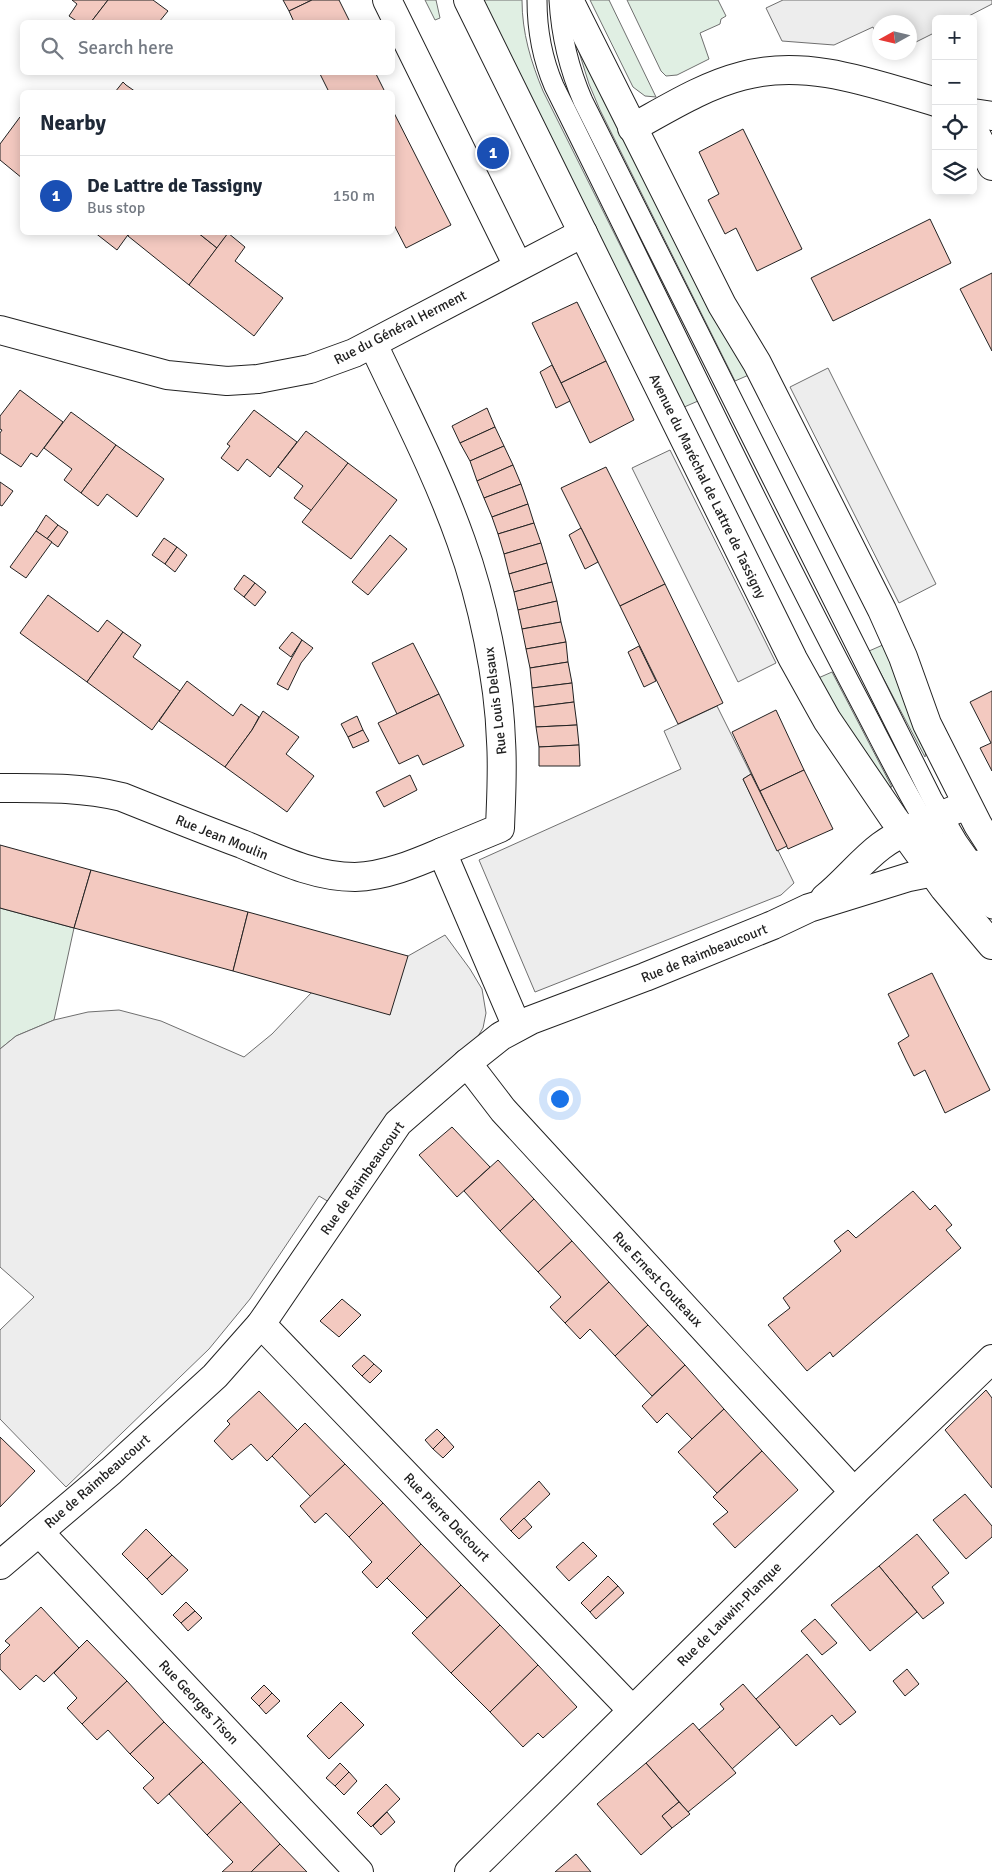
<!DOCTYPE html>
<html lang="en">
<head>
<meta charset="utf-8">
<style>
	body { margin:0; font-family:Signika,sans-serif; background:#f6f6f7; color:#1f2937 }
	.controls { position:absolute; right:15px; top:15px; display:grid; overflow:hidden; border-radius:8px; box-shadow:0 2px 12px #0003 }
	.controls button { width:45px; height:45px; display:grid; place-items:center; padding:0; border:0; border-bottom:1px solid #e0e1e3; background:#fff; color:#1f2937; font:25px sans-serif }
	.compass { position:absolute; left:872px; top:15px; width:45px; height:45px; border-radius:50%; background:#fff; box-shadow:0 2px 12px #0003; rotate:262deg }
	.you { position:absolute; left:559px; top:1098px; width:18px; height:18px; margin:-12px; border:4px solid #fff; border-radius:50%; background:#1a73e8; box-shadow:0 0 0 8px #1a73e833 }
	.badge { display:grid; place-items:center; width:32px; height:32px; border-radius:50%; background:#0b8043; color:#fff; font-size:16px; font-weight:700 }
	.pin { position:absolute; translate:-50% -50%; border:2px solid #fff; box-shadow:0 1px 5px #0006 }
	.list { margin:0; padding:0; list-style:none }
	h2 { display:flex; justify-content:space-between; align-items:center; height:65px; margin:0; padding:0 20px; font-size:21px }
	h2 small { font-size:16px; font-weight:400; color:#747a83 }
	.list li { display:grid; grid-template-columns:32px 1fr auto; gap:15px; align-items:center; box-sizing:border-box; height:80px; padding:0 20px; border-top:1px solid #e0e1e3 }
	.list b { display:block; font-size:19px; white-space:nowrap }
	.list p { margin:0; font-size:16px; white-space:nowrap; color:#747a83 }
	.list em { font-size:16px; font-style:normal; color:#747a83 }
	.icon { flex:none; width:28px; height:28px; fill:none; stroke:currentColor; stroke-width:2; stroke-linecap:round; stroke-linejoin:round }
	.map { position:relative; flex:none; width:992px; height:1872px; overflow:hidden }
	.search { position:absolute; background:#fff; box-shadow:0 2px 12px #0003; left:20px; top:20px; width:375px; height:55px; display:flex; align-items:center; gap:12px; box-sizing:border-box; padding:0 18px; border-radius:8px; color:#747a83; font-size:19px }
	.panel { position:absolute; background:#fff; box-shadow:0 2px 12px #0003; left:20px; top:90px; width:375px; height:145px; border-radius:8px }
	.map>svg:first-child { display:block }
</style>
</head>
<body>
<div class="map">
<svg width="992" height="1872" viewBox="0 0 992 1872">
	<rect width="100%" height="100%" fill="#fff"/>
	<g fill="#e0efe3" stroke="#6f6f6f">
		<polygon points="425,0 436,0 440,18 435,20"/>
		<path d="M477,0H522C522,33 531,62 543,91L698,401L682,408Z"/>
		<polygon points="590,0 609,0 656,97 645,96 633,87"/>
		<polygon points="627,0 718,0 726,16 721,19 720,24 700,33 709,59 677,75 666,76 661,71"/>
		<polygon points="581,51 751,374 735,381 600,110 589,84 579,52"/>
		<polygon points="885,644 926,751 925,757 869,651"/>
		<polygon points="832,672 892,787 885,786 816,679"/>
		<polygon points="0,908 74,928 54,1020 16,1036 0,1049"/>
	</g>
	<g fill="#ededed" stroke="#6f6f6f">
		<polygon points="783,0 992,0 992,4 963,19 936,19 936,32 910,45 910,22 880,22 879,39 873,27 834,45 782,41 766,8"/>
		<polygon points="828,368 936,584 899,603 790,387"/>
		<polygon points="670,450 776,663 738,682 632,468"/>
		<polygon points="717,706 751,774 743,779 794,883 781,895 535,992 479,860 681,769 664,731"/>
		<polygon points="445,935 470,969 482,989 486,1013 483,1028 475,1041 329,1202 319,1196 250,1299 209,1349 66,1487 0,1419 0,1330 34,1297 0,1267 0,1049 16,1036 54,1020 88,1012 119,1010 161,1021 244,1057 272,1034 311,993 408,956"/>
	</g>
	<g fill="#f3c9c0" stroke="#222">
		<polygon points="72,0 108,0 91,22 78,22 69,16 77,4"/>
		<polygon points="108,0 153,0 168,11 159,22 91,22"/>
		<polygon points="283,0 312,0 289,11"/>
		<polygon points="312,0 339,0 350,22 294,22 289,11"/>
		<polygon points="319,72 375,72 385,92 329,92"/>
		<polygon points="123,82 126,85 136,92 115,92"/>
		<polygon points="392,109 451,225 406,248 392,221"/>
		<polygon points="20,117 22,120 22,178 0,160 0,144"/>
		<polygon points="743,129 802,249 757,271 736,228 725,234 708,200 719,194 699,152"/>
		<polygon points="930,219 951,263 833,321 811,278"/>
		<polygon points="94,232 130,232 117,250"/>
		<polygon points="130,232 197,232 217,248 189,285 128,236"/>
		<polygon points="197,232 229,232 217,248"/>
		<polygon points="228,233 245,247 235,261 283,298 254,336 189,285"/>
		<polygon points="992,273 992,351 960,289"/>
		<polygon points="577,302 606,361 561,383 532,323"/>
		<polygon points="606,361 634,420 590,443 561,383"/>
		<polygon points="552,365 570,401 556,408 540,372"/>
		<polygon points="20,390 63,422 37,457 31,453 21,467 0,453 0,433 2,430 0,429 0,416"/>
		<polygon points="487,408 495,427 460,443 452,426"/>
		<polygon points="254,410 297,442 270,477 247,459 238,471 221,458 230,446 227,444"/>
		<polygon points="71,412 116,445 81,493 64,480 72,469 44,448"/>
		<polygon points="495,427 504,446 470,461 460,443"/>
		<polygon points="306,431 348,463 312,511 294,498 303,486 278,467"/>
		<polygon points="116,445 164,479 137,517 107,494 98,506 81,493"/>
		<polygon points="504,446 513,465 477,481 470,461"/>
		<polygon points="348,463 397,500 351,559 302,522"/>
		<polygon points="513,465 521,484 484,498 477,481"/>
		<polygon points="606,467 665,584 620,606 561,488"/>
		<polygon points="0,482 13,491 2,506 0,505"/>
		<polygon points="521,484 528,504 492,517 484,498"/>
		<polygon points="528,504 534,523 498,534 492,517"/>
		<polygon points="46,515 58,525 47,539 36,531"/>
		<polygon points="534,523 541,543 504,554 498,534"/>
		<polygon points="58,525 68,532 58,547 47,539"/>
		<polygon points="581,528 598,562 585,569 569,535"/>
		<polygon points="36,531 52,542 26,578 10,567"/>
		<polygon points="390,535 407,549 368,595 352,582"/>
		<polygon points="164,538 177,547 165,564 152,555"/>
		<polygon points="541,543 547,563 509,574 504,554"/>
		<polygon points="177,547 187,555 175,572 165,564"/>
		<polygon points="547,563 552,582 514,592 509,574"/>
		<polygon points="244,575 255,583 244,597 234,589"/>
		<polygon points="552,582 557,601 518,610 514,592"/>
		<polygon points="255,583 266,592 255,606 244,597"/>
		<polygon points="665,584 723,703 678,724 620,606"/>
		<polygon points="48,595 98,632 107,620 123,632 87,682 20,633"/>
		<polygon points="557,601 561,622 522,629 518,610"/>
		<polygon points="561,622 566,642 526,649 522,629"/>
		<polygon points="123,632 141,645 133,657 180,691 152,730 87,682"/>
		<polygon points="292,632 302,640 291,657 279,648"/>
		<polygon points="302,640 313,648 301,663 288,690 277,684"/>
		<polygon points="566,642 568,662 530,668 526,649"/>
		<polygon points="413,643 439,694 397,714 372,663"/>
		<polygon points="639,646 656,681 644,687 628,652"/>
		<polygon points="568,662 572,683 532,688 530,668"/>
		<polygon points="187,681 233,716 241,704 259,717 252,730 225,767 159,721"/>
		<polygon points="572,683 574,702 534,707 532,688"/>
		<polygon points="992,691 992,771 980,748 991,743 970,702"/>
		<polygon points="439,694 464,746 423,765 418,755 399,764 378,723"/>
		<polygon points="574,702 577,725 536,727 534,707"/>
		<polygon points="776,710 804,770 760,791 732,732"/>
		<polygon points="263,711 299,737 286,754 314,776 287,812 225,767 252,730"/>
		<polygon points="357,716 363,730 348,737 341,724"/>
		<polygon points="577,725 579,745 539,747 536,727"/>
		<polygon points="363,730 369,741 353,748 348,737"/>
		<polygon points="579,745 580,766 539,766 539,747"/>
		<polygon points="804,770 833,829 788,849 760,791"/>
		<polygon points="751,774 787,846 777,851 743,779"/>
		<polygon points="410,775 417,790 384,807 376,792"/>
		<polygon points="0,845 91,870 74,928 0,908"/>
		<polygon points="91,870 248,912 233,971 74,928"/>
		<polygon points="248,912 408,956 390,1015 233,971"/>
		<polygon points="932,973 990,1090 945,1113 925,1070 914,1076 906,1060 898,1043 909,1036 888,994"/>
		<polygon points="452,1127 490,1167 457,1197 419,1155"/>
		<polygon points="498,1160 534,1199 500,1231 464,1191"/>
		<polygon points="913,1191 930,1210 935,1205 952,1225 946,1230 961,1248 833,1357 830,1352 807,1371 768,1325 790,1308 783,1298 841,1251 834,1241 848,1230 856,1238"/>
		<polygon points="534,1199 572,1241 538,1272 500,1231"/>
		<polygon points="572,1241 609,1282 565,1323 550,1307 561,1297 538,1272"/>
		<polygon points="609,1282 648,1325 615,1356 590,1329 580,1339 565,1323"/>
		<polygon points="342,1299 361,1315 339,1337 320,1321"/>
		<polygon points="648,1325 685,1365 652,1396 615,1356"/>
		<polygon points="364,1355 374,1364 362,1376 352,1366"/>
		<polygon points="374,1364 382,1371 370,1383 362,1376"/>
		<polygon points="685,1365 724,1409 692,1439 667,1413 657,1423 642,1406"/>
		<polygon points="986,1390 992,1398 992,1488 945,1430"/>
		<polygon points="259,1391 298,1431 267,1461 251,1444 232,1460 214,1441 230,1424 227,1421"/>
		<polygon points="724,1409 762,1451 717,1493 678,1452"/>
		<polygon points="305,1423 345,1464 311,1497 272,1456"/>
		<polygon points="437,1429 445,1437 433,1449 425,1440"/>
		<polygon points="0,1437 35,1471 0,1507"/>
		<polygon points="445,1437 454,1447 443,1458 433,1449"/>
		<polygon points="762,1451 798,1490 735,1548 713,1524 728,1512 713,1497"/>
		<polygon points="345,1464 383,1503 349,1537 326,1513 315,1523 300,1506"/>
		<polygon points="539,1481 550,1494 511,1531 500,1519"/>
		<polygon points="965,1494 992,1526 992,1537 966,1559 933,1520"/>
		<polygon points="383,1503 421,1544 377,1588 362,1572 372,1562 349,1537"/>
		<polygon points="524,1518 532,1527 519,1539 511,1531"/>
		<polygon points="146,1529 172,1555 147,1579 122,1554"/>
		<polygon points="917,1534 949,1573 932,1587 944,1603 923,1619 879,1566"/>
		<polygon points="583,1542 597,1556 569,1581 556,1567"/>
		<polygon points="421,1544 461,1585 427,1618 387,1578"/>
		<polygon points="172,1555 188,1570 162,1595 147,1579"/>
		<polygon points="879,1566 917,1612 870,1651 831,1605"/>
		<polygon points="608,1576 618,1586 590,1612 581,1603"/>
		<polygon points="461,1585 500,1625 451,1673 412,1633"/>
		<polygon points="618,1586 624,1593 596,1619 590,1612"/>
		<polygon points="186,1602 195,1611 181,1623 173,1615"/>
		<polygon points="41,1607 79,1648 44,1682 36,1675 20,1690 0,1669 0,1655 10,1645 5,1641"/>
		<polygon points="195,1611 202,1618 188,1631 181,1623"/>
		<polygon points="815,1619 837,1643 822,1655 801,1631"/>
		<polygon points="500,1625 538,1665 490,1712 451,1673"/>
		<polygon points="87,1640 127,1681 82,1724 67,1708 77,1698 54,1673"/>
		<polygon points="807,1654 856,1712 840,1725 832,1715 796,1746 756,1699"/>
		<polygon points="538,1665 577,1707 543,1738 538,1733 523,1747 490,1712"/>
		<polygon points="907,1669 919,1684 905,1696 893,1681"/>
		<polygon points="127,1681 164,1722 130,1754 108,1730 97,1740 82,1724"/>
		<polygon points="743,1684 780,1727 732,1769 699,1730 724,1709 720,1704"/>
		<polygon points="264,1685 272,1693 259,1706 251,1698"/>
		<polygon points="272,1693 280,1701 266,1714 259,1706"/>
		<polygon points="341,1702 364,1725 329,1759 307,1736"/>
		<polygon points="164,1722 203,1762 158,1804 143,1788 154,1778 130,1754"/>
		<polygon points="693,1723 736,1773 688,1812 646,1763"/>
		<polygon points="203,1762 241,1802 207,1835 169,1794"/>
		<polygon points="340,1763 349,1772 335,1786 326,1778"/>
		<polygon points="646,1763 679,1802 662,1816 672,1828 641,1855 597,1804"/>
		<polygon points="349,1772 357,1781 344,1795 335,1786"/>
		<polygon points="386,1784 400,1799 371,1827 357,1813"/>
		<polygon points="241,1802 280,1844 251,1872 222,1872 233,1862 207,1835"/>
		<polygon points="679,1802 690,1814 672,1828 662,1816"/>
		<polygon points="387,1812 395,1822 381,1835 373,1826"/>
		<polygon points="280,1844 307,1872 251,1872"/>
		<polygon points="576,1854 591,1872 555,1872"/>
	</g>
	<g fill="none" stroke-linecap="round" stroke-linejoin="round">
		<defs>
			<g id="service">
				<path d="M537,0C537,31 542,58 554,86C658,295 757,507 866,713C892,763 917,814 949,860C962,879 973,896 992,909"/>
				<path d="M559,0C561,35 569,69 583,101L932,798L958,842L992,890"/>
			</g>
			<polyline id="pedestrian" points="854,1492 992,1359"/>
			<g id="minor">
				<polyline points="387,0 518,266"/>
				<polyline points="468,0 793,659 827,720 893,817 944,888 992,945"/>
				<polyline points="569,0 722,305 757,363 882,610 903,657 927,724 978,825 992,847"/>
				<polyline points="973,113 992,116"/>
				<path d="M632,128C667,109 703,86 742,76C807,58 874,84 936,102"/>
				<polyline points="973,129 992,166"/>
				<polyline points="0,330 167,375 227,381 258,379 310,369 354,353 583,233"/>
				<path d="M373,344C403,408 437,473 461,541C482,599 499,679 501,741C503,770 501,799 500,828L442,852L517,1027"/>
				<path d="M0,788C42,788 81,787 122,797C162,813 202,829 242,844C278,859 315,877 355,877C385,876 414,864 442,852"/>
				<path d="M825,898C845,882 861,861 881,846C907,827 938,817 967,805"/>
				<polyline points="467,1063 503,1110 854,1492 469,1872"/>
				<polyline points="261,1324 632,1710"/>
				<polyline points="39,1532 359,1872"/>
				<polyline points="0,1565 111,1471 215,1376 261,1324 398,1123 467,1063 501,1036 531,1020 645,977 773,925 809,908 909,877 954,868 992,863"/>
			</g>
		</defs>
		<use href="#service" stroke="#222" stroke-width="21"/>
		<use href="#pedestrian" stroke="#222" stroke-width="30"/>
		<use href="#minor" stroke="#222" stroke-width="30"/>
		<use href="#service" stroke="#fff" stroke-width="19"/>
		<use href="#pedestrian" stroke="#fff" stroke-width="28"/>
		<use href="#minor" stroke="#fff" stroke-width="28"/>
	</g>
	<g text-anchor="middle" stroke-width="4" stroke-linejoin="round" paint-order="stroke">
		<g font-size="14" fill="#222" stroke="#fff">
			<text transform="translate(400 327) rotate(-27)" y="5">Rue du Général Herment</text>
			<text transform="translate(708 486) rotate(64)" y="5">Avenue du Maréchal de Lattre de Tassigny</text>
			<text transform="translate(495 701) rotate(-97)" y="5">Rue Louis Delsaux</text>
			<text transform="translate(222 837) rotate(22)" y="5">Rue Jean Moulin</text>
			<text transform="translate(704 953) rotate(-22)" y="5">Rue de Raimbeaucourt</text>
			<text transform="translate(362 1178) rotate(-55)" y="5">Rue de Raimbeaucourt</text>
			<text transform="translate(658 1279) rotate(47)" y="5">Rue Ernest Couteaux</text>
			<text transform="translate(97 1481) rotate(-41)" y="5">Rue de Raimbeaucourt</text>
			<text transform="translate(447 1517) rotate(46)" y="5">Rue Pierre Delcourt</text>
			<text transform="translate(729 1614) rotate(-45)" y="5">Rue de Lauwin-Planque</text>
			<text transform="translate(199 1702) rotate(47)" y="5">Rue Georges Tison</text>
		</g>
	</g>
</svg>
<div class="controls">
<button>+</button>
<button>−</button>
<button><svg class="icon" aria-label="locate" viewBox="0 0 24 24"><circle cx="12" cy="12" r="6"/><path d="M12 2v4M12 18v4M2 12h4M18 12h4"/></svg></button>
<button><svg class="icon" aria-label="layers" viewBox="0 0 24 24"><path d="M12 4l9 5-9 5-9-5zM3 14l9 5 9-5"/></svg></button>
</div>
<svg class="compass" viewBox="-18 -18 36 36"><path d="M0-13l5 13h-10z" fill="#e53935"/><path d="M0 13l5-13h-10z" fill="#747a83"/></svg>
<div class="you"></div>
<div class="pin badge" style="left:493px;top:153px;background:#1a4fb4">1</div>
<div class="search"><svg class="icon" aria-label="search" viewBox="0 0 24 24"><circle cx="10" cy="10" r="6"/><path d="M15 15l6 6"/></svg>Search here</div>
<section class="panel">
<h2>Nearby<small></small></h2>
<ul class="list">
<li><span class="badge" style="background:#1a4fb4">1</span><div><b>De Lattre de Tassigny</b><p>Bus stop</p></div><em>150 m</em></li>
</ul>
</section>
</div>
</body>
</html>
